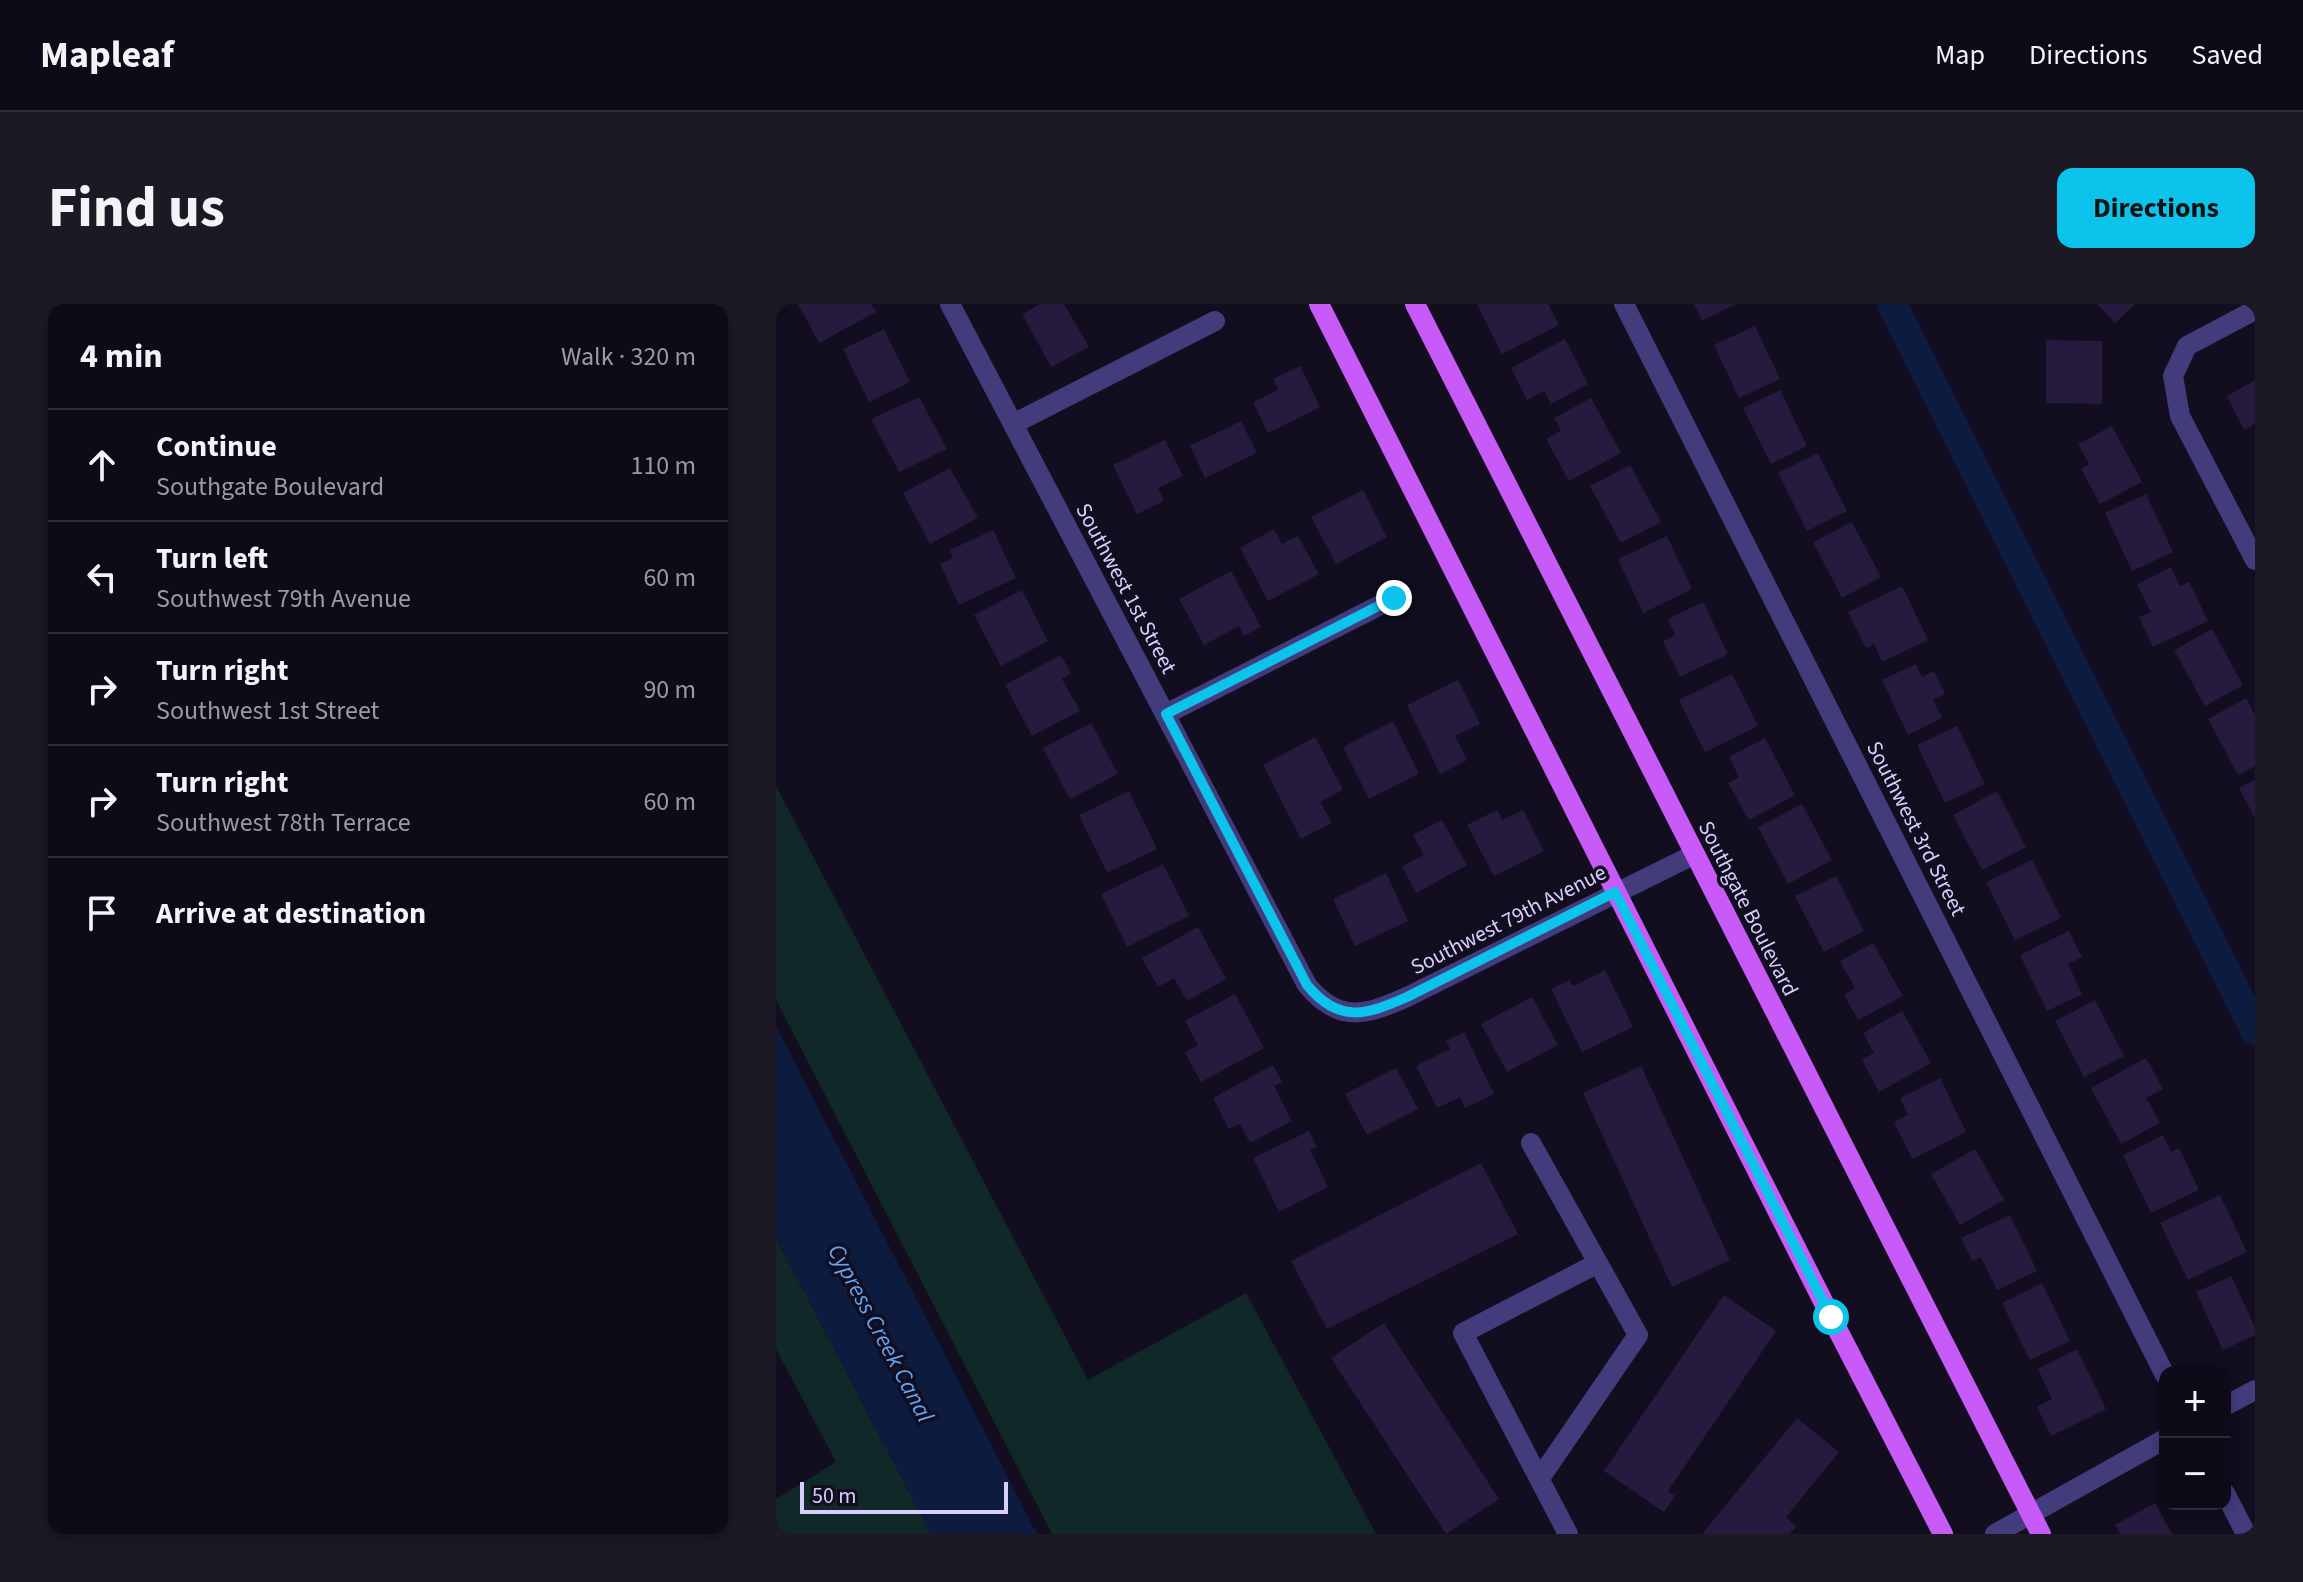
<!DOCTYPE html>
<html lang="en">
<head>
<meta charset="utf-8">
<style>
	body { margin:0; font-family:"Source Sans 3",sans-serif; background:#1c1824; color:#f1f3f6 }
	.controls { position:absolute; right:24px; bottom:24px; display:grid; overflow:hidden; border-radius:16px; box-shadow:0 4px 12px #0003 }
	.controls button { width:72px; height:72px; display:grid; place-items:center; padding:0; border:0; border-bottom:2px solid #2e2b36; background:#0e0a17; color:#f1f3f6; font:40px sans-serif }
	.scale { position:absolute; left:24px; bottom:20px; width:208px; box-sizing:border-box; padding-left:8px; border:4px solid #d7cefd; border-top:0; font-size:22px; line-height:28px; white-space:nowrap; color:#d7cefd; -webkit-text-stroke:6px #120d1f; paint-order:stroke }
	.stop { position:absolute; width:24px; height:24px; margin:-18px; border:6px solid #0cc4eb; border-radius:50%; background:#fff }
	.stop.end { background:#0cc4eb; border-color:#fff; box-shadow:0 2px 8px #0008 }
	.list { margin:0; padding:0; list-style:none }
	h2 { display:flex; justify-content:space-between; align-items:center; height:104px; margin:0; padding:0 32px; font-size:34px }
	h2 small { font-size:26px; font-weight:400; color:#9b9aa1 }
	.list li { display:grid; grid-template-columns:52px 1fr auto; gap:24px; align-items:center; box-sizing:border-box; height:112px; padding:0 32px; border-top:2px solid #2e2b36 }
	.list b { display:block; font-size:30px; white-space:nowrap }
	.list p { margin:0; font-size:26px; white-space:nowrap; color:#9b9aa1 }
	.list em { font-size:26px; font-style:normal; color:#9b9aa1 }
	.icon { flex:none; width:44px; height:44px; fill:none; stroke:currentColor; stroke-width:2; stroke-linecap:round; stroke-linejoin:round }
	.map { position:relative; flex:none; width:1479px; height:1230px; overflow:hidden; border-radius:16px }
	header { display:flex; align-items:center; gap:48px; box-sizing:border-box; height:112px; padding:0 40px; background:#0e0a17; border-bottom:2px solid #2e2b36 }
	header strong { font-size:38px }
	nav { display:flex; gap:44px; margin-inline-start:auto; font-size:28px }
	.intro { display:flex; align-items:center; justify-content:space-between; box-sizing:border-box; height:192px; padding:0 48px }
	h1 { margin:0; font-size:56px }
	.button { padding:20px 36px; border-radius:16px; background:#0cc4eb; color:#111; font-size:28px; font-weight:700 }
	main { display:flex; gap:48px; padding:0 48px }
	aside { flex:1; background:#0e0a17; border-radius:16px; box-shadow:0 4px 12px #0003 }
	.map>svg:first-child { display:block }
</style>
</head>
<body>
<header>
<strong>Mapleaf</strong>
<nav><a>Map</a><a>Directions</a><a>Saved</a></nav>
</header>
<div class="intro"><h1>Find us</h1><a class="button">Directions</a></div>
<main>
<aside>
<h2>4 min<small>Walk · 320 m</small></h2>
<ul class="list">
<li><svg class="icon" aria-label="ahead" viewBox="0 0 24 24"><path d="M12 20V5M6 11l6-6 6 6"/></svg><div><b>Continue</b><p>Southgate Boulevard</p></div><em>110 m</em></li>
<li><svg class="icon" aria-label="left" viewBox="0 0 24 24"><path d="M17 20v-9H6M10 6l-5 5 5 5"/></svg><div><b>Turn left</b><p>Southwest 79th Avenue</p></div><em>60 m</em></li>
<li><svg class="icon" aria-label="right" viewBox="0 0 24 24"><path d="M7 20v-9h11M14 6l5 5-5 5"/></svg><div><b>Turn right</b><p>Southwest 1st Street</p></div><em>90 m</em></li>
<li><svg class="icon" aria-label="right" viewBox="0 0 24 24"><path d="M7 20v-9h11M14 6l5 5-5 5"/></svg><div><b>Turn right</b><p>Southwest 78th Terrace</p></div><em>60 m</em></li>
<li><svg class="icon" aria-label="arrive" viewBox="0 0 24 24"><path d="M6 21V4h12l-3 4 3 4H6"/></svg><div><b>Arrive at destination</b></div></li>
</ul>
</aside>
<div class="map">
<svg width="1479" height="1230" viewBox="0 0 1479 1230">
	<rect width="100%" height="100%" fill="#120d1f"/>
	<g fill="#112829">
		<polygon points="0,482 312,1076 470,989 600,1230 276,1230 0,696"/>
		<polygon points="0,934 155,1230 0,1230 0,1195 60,1158 0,1045"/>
	</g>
	<polygon fill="#0d1c3e" points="0,722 261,1230 155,1230 0,934"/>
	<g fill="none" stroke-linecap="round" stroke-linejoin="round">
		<polyline stroke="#0d1c3e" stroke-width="30" points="1116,0 1479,726"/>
	</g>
	<g fill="#251b3f">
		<polygon points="22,0 95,0 100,8 43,39"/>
		<polygon points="264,0 288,0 313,43 275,63 246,10"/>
		<polygon points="701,0 772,0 783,21 726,50"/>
		<polygon points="918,0 960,0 926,17"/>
		<polygon points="1321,0 1359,0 1339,19"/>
		<polygon points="979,22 1004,75 963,94 938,41"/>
		<polygon points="108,25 134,78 93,98 67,45"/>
		<polygon points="789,35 812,80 775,100 768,87 751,96 735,64"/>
		<polygon points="1270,36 1326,37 1326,100 1270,99"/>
		<polygon points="524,62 544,103 492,129 477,98 502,86 497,75"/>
		<polygon points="1479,76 1479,120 1468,126 1451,92"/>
		<polygon points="1004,86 1031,142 995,160 967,104"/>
		<polygon points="143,93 171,145 123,168 95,115"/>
		<polygon points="815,94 845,149 793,177 770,135 785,127 778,114"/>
		<polygon points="465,117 481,149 429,174 414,142"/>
		<polygon points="1336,122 1366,178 1324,200 1305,165 1313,160 1302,140"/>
		<polygon points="389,136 407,172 382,184 388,197 361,210 337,161"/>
		<polygon points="1042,149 1071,207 1031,227 1002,169"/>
		<polygon points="854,161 885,218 845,239 814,182"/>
		<polygon points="174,164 202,214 154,240 127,189"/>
		<polygon points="587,186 611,233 560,260 535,213"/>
		<polygon points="1370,190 1397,248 1356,267 1329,209"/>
		<polygon points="1076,218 1105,273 1066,294 1037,238"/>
		<polygon points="498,225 506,240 522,232 543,270 492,297 464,244"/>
		<polygon points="217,226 240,274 183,301 164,260 177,254 174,246"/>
		<polygon points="891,232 916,285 867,309 842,255"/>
		<polygon points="1395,263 1404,282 1413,278 1432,317 1377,343 1363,313 1375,308 1361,280"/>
		<polygon points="455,267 485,323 468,332 463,322 428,341 403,295"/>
		<polygon points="1126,282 1152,336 1106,358 1098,340 1090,344 1072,308"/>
		<polygon points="246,286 272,337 225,362 198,311"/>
		<polygon points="927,298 952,350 904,373 887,337 899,331 892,315"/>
		<polygon points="1436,325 1467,381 1429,402 1398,346"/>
		<polygon points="285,351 295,370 286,375 304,407 256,432 229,381"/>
		<polygon points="1140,360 1146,373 1158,367 1169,390 1157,395 1166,414 1132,431 1106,376"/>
		<polygon points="956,370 982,422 929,448 903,396"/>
		<polygon points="682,376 704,420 679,432 691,456 664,470 631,401"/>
		<polygon points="1470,394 1479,411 1479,462 1462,471 1432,415"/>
		<polygon points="617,417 643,470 593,495 567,443"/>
		<polygon points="315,419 342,470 294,495 267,444"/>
		<polygon points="1181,422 1209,480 1169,499 1141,441"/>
		<polygon points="539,433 567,486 544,498 556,519 525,535 487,461"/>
		<polygon points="989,434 1019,491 973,516 952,479 963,473 953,453"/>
		<polygon points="1479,476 1479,515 1463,484"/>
		<polygon points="353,487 381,545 331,569 303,511"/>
		<polygon points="1221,487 1250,543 1206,566 1177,511"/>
		<polygon points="1026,500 1056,556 1012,580 982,523"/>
		<polygon points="721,506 726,516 747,506 768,547 718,572 691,521"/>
		<polygon points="666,516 691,561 640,589 626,562 648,551 637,531"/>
		<polygon points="1256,556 1285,614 1239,636 1210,578"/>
		<polygon points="387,560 413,612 351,643 325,590"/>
		<polygon points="610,569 632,617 579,642 557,595"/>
		<polygon points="1060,572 1088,627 1048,648 1019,592"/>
		<polygon points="422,623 450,675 411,697 398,674 382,683 366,654"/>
		<polygon points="1293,627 1306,653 1292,660 1306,690 1271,707 1244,651"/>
		<polygon points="1097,639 1127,692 1082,716 1068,691 1079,684 1064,657"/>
		<polygon points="829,666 857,723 806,748 775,685 793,676 797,682"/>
		<polygon points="459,690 488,744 425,778 409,748 422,741 409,717"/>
		<polygon points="756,693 782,741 731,768 705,720"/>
		<polygon points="1319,696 1348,752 1308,773 1279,717"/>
		<polygon points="1126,707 1155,759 1103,788 1086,756 1098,749 1087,729"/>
		<polygon points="688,728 718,790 689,804 684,793 661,804 640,762 674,745 670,737"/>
		<polygon points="1370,754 1387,785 1370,794 1384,819 1345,840 1315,784"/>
		<polygon points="497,761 506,778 498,782 516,817 474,839 464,820 453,825 437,794"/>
		<polygon points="865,762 954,956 896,983 807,789"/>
		<polygon points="620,764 642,805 591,831 569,790"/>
		<polygon points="1164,774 1190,828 1136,855 1118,818 1132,811 1124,794"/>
		<polygon points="533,827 541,843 534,846 552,883 503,908 477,854"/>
		<polygon points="1387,831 1395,848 1403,844 1423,886 1375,909 1347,851"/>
		<polygon points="1199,845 1228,896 1184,921 1155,870"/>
		<polygon points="705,859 742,930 551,1025 515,957"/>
		<polygon points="1444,891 1471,948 1412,976 1384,919"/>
		<polygon points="1234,911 1261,967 1221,986 1205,953 1196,957 1185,934"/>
		<polygon points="1455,972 1479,1023 1479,1031 1447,1046 1420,988"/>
		<polygon points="1266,979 1294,1037 1254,1056 1226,999"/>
		<polygon points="948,991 1000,1027 892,1187 899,1192 888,1208 828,1167"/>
		<polygon points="608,1019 723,1195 670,1230 555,1054"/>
		<polygon points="1301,1045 1330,1105 1275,1132 1261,1103 1276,1095 1262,1065"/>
		<polygon points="1021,1114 1063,1148 1010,1213 1020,1222 1014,1230 926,1230"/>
		<polygon points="1379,1199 1396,1230 1344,1230 1339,1221"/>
	</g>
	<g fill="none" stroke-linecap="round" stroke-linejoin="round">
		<g stroke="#423b7c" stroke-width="20">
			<path d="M174,0L531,681C563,720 590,711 631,693L919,550"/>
			<polyline points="848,0 1389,1071"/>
			<polyline points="1479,6 1411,42 1397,72 1404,112 1479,256"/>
			<polyline points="237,120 439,17"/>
			<polyline points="390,410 618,294"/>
			<polyline points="755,839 822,959"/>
			<polyline points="1449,1102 1479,1086"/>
			<polyline points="764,1174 862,1031 822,959 687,1029 792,1230"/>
			<polyline points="1449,1189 1470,1230"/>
			<polyline points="1219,1230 1389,1135"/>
		</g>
		<g stroke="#c85bf7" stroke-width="20">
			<polyline points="543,0 1055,1013 1167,1230"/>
			<polyline points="639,0 1265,1230"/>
		</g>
	</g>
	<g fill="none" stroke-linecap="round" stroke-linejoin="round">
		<path stroke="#0cc4eb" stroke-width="10" d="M618,294L390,410L531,681C563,720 590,711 631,693L839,588L1055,1013"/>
	</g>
	<g text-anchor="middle" stroke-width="7" stroke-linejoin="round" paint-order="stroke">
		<g font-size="22" fill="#d7cefd" stroke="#120d1f">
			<text transform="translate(351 284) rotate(62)" y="8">Southwest 1st Street</text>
			<text transform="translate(1141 524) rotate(63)" y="8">Southwest 3rd Street</text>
			<text transform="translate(973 604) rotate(63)" y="8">Southgate Boulevard</text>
			<text transform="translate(732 615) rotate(-27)" y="8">Southwest 79th Avenue</text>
		</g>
		<g font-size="24" font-style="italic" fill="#61a6f7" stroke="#120d1f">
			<text transform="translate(105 1029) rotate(62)" y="8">Cypress Creek Canal</text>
		</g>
	</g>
</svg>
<div class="controls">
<button>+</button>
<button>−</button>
</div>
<div class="scale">50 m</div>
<div class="stop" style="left:1055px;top:1013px"></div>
<div class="stop end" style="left:618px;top:294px"></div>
</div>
</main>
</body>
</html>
